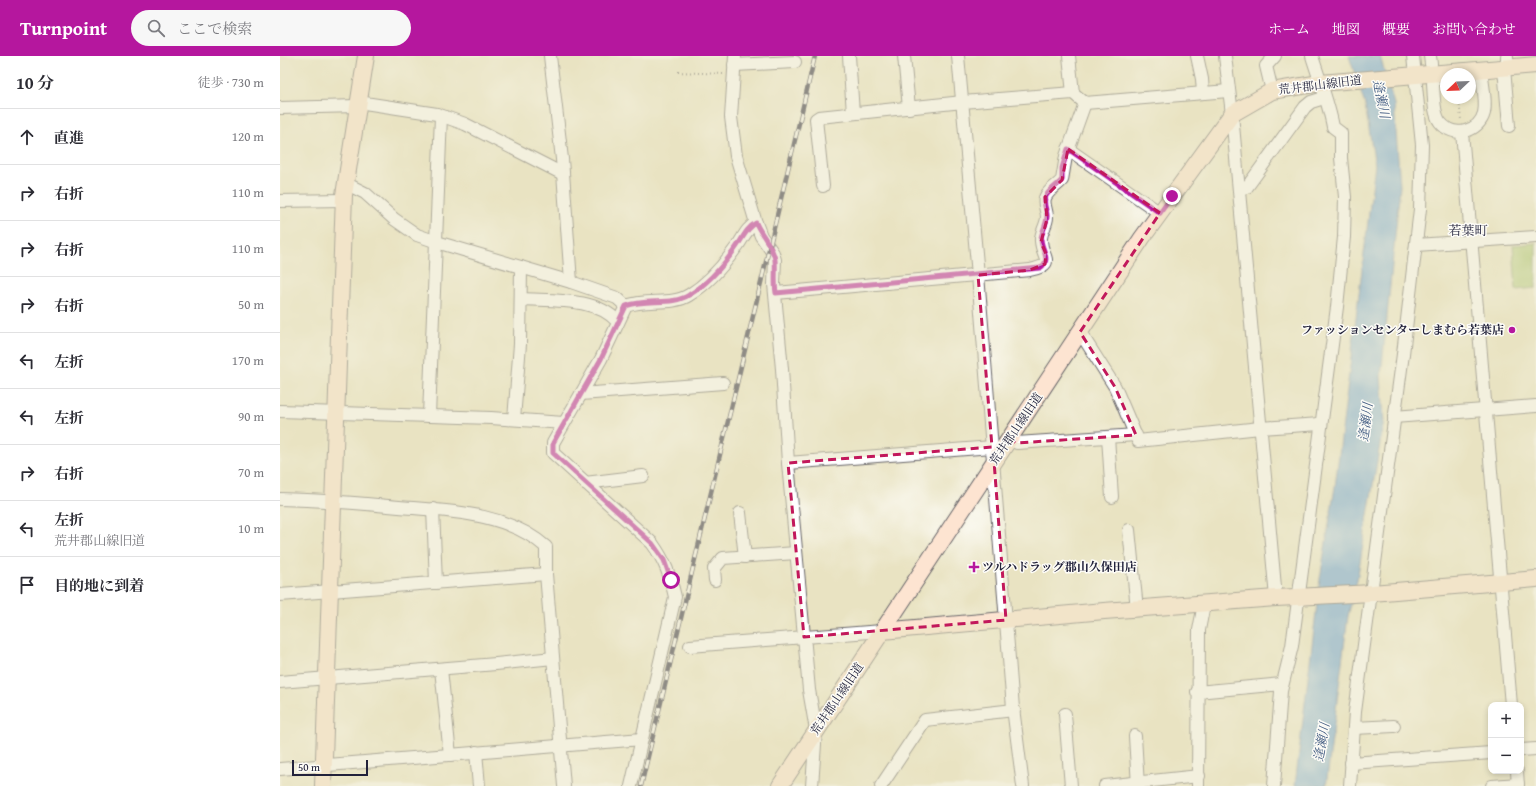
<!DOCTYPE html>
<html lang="ja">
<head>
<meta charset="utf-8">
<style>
	body { margin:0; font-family:"Gentium Book Plus","Noto Serif JP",serif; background:#f7f7f7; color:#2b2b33 }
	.controls { position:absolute; right:12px; bottom:12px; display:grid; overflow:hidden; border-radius:8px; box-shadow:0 2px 6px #0003 }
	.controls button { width:36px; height:36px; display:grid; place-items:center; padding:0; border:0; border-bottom:1px solid #e1e1e2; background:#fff; color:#2b2b33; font:20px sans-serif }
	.compass { position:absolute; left:1160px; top:12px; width:36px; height:36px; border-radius:50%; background:#fff; box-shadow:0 2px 6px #0003; rotate:247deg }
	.scale { position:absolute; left:12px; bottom:10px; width:76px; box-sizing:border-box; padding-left:4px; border:2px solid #22223b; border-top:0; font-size:11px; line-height:14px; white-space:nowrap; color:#22223b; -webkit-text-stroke:3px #fdfcf7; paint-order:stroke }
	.stop { position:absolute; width:12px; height:12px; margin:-9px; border:3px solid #b5179e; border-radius:50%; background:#fff }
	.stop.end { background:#b5179e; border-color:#fff; box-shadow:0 1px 4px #0008 }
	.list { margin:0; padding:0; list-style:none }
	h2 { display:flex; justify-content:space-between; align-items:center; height:52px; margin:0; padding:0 16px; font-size:17px }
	h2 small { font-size:13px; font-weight:400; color:#7c7c81 }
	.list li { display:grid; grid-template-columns:26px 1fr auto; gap:12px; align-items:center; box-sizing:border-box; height:56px; padding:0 16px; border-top:1px solid #e1e1e2 }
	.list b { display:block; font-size:15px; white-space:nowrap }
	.list p { margin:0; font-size:13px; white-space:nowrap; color:#7c7c81 }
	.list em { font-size:13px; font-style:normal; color:#7c7c81 }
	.icon { flex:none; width:22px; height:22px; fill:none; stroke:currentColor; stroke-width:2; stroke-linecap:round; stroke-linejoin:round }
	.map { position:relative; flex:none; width:1256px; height:730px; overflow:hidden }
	header { display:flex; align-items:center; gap:24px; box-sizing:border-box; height:56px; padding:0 20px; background:#b5179e; color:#fff }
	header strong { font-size:19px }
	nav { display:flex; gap:22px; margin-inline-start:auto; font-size:14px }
	.search { width:280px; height:36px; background:#f7f7f7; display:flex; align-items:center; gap:10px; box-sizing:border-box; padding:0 14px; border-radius:22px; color:#7c7c81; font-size:15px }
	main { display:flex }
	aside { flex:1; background:#fff }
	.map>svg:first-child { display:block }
</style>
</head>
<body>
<header>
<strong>Turnpoint</strong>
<div class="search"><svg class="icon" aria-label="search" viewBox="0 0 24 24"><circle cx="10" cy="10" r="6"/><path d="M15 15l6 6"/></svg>ここで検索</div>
<nav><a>ホーム</a><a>地図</a><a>概要</a><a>お問い合わせ</a></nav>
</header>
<main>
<aside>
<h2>10 分<small>徒歩 · 730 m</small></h2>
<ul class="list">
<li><svg class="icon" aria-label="ahead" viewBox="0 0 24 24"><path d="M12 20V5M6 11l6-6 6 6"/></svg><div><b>直進</b></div><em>120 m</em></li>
<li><svg class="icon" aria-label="right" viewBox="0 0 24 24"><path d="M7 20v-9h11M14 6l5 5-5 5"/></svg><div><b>右折</b></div><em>110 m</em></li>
<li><svg class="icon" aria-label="right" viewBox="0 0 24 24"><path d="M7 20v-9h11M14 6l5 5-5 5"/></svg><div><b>右折</b></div><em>110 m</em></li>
<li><svg class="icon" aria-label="right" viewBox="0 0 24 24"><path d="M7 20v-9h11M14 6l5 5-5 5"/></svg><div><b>右折</b></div><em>50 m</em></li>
<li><svg class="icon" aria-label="left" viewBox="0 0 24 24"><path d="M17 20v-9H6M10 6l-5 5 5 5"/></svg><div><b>左折</b></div><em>170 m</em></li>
<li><svg class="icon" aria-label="left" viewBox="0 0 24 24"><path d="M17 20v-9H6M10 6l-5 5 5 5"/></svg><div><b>左折</b></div><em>90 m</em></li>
<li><svg class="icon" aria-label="right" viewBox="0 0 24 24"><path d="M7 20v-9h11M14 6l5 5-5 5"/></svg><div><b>右折</b></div><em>70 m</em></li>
<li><svg class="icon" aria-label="left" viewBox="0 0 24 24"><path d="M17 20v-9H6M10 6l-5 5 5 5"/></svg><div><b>左折</b><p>荒井郡山線旧道</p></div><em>10 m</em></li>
<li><svg class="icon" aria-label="arrive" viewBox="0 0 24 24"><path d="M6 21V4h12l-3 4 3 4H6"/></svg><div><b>目的地に到着</b></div></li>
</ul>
</aside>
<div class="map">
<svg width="1256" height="730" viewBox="0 0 1256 730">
	<rect width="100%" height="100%" fill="#fdfcf7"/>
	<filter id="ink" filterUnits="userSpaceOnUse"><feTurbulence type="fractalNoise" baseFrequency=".025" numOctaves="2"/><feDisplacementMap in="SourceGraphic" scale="8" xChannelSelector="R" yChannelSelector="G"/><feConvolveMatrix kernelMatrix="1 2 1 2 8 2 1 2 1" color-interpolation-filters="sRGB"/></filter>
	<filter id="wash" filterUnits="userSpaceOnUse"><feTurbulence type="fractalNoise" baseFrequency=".012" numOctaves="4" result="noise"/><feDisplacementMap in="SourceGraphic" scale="16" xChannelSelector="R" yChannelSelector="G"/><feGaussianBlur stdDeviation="0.9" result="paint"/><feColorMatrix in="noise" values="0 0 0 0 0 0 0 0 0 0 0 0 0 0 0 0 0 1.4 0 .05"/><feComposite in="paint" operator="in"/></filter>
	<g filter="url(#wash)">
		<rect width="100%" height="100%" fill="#e9e3c2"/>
		<polygon fill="#a4c26a" stroke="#637252" points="1256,187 1256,232 1236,234 1233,189"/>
		<polygon fill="#6aa3d9" stroke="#46628a" points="1069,0 1100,0 1114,48 1120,130 1101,320 1104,364 1077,524 1068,560 1046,730 1015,730 1040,523 1055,431 1095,109 1085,49"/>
	</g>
	<g filter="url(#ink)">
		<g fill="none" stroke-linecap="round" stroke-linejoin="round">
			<defs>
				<g id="street">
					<polyline points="270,0 282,103 291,226"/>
					<polyline points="455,0 451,61 456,100 476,167 481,180 493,197 495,204 494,228 502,313 508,407 529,634 536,674 532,730"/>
					<polyline points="569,0 573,57"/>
					<polyline points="624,0 629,52"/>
					<polyline points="678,0 698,219 733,652 743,730"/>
					<polyline points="789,0 793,37"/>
					<polyline points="917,0 922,23 923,37"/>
					<polyline points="945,0 952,58 996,542"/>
					<polyline points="1150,0 1151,8"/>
					<polyline points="1227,0 1227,4 1224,12 1229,70"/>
					<polyline points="454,9 515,6"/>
					<path d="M1153,27C1154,39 1153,57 1160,66C1173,83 1199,76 1204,57C1207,44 1202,26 1201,14"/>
					<polyline points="992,35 986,10 995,0"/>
					<polyline points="78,46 157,58 185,68 283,118"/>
					<polyline points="0,52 77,50"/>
					<polyline points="1182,76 1231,649"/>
					<polyline points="788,93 880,157"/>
					<polyline points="65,127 85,137 114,163 137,179 160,187 291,226 337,242 346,250"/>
					<polyline points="543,130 536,63 539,61 683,46 793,37 805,47 948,35"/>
					<polyline points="959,133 967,131 1025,51 1031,46 1044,42"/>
					<polyline points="0,145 64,144"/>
					<polyline points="1136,189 1256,181"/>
					<path d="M496,237L750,214C777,208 762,202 761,185C760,177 767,169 767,161C767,154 763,149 765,142C768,134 776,131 782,124L786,100L805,47"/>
					<path d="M242,243C273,245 316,241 338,266"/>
					<polyline points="800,276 835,331 858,385 980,372 1040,368"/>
					<polyline points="301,338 443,327"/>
					<polyline points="0,355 211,362 284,367"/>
					<polyline points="149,360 161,60"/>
					<polyline points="1114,361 1256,350"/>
					<polyline points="234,363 240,288 241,211"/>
					<polyline points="828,381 832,441"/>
					<polyline points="730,382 737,387 856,379"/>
					<polyline points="508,407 712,391"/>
					<polyline points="305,427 363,420"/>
					<path d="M0,443C40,444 79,447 119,451C168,455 227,456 266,491V518L284,730"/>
					<polyline points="153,453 156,527"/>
					<polyline points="460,457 465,501"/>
					<polyline points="849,474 857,553"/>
					<polyline points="435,524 434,513 443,502 516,497"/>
					<polyline points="0,539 266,518"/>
					<polyline points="410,590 602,575"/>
					<polyline points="161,613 170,699"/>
					<polyline points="0,626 216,608 273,602"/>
					<polyline points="917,636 1002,628"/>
					<polyline points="785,658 791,730"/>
					<polyline points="1074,672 1114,670"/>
					<polyline points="855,680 858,730"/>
					<polyline points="1241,694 1256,693"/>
					<polyline points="196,696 199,730"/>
					<polyline points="1071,707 1211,697"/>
					<polyline points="0,713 362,683"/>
					<polyline points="1237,715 1238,730"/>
					<path d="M351,730L395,541C390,519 385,505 372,487L273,397V387L321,303L346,250C366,242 392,250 409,239C427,228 443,210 455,193C462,185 466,172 476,167"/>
					<polyline points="601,730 645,664 734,654"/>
					<polyline points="825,730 919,720"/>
					<polyline points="918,730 919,574 924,548"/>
					<path d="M994,730L1001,635L1012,590L1057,251L1064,181L1065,141L1061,102V77L1053,71C1049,48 1039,23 1032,0"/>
					<polyline points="1070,730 1075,656 1123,298 1140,153 1142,89 1133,0"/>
					<polyline points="1212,730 1238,728"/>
				</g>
				<g id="secondary">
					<polyline points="602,575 824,555 996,542 1092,537 1256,523"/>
					<polyline points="43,730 64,139 86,0"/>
					<polyline points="500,730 862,182 952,58 992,35 1040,27 1256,9"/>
				</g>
			</defs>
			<use href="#street" stroke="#68666a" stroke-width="14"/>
			<use href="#secondary" stroke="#68666a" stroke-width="18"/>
			<g stroke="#68666a" stroke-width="2" stroke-dasharray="1 3" stroke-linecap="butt">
				<polyline points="398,16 443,18"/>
				<polyline points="1179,42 1181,64"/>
			</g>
			<use href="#street" stroke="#fff" stroke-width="12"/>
			<use href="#secondary" stroke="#fde4d1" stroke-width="16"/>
			<defs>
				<polyline id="rail" points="361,730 535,0"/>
			</defs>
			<use href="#rail" stroke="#22223b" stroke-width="4.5"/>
			<use href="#rail" stroke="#fdfcf7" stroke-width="3" stroke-dasharray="9" stroke-linecap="butt"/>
		</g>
	</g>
	<g fill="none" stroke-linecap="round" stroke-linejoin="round" filter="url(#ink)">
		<path stroke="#b5179e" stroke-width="5" d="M391,524L384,504L372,487L273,397V387L321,303L346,250C366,242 392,250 409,239C427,228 443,210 455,193C462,184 466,172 476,167C481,179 494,192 495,204C496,215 494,225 496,237L760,212C772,204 762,195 761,184C761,176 767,169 767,160C767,154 763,149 765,142C768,134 776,131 782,124V112L788,93L880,157L892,140"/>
	</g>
	<path d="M0 0H1256V730H0ZM788,93L880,157L800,276L835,331L856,379L737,387L729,383L714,405L726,564L524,581L508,407L712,391L698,219L750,214L765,208L766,198L761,186L767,163L765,141L782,124Z" fill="#e9e3c2" fill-opacity=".55" fill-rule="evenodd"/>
	<path fill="none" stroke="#c2185b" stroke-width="3" stroke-dasharray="8 5" stroke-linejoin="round" d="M788,93L880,157L800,276L835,331L856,379L737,387L729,383L714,405L726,564L524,581L508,407L712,391L698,219L750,214L765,208L766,198L761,186L767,163L765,141L782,124Z"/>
	<g fill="#b5179e" stroke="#fdfcf7" stroke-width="1.5">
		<circle cx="1232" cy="274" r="4"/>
		<path d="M692 505h4v4h4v4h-4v4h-4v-4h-4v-4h4z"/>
	</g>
	<g text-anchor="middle" stroke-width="3" stroke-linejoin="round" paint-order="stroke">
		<g font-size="12" fill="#22223b" stroke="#fdfcf7">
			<text transform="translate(1040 29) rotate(-7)" y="4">荒井郡山線旧道</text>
			<text transform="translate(736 373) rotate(-56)" y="4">荒井郡山線旧道</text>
			<text transform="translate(557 643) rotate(-56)" y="4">荒井郡山線旧道</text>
		</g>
		<g font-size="12" font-weight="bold" fill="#22223b" stroke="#fdfcf7" text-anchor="end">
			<text x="1224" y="278">ファッションセンターしまむら若葉店</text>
			<text x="702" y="515" text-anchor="start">ツルハドラッグ郡山久保田店</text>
		</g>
		<g font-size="13" font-style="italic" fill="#425c82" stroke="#fdfcf7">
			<text transform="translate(1102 43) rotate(79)" y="5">逢瀬川</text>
			<text transform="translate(1085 366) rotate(-83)" y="5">逢瀬川</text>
			<text transform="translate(1041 686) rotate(-80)" y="5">逢瀬川</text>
		</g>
		<g font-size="13" fill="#22223b" stroke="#fdfcf7">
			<text x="1188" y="179">若葉町</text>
		</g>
	</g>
</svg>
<div class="controls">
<button>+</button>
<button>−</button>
</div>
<svg class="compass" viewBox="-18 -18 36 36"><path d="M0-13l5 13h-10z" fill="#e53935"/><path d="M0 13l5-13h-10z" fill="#7c7c81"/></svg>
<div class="scale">50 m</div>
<div class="stop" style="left:391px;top:524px"></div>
<div class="stop end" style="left:892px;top:140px"></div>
</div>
</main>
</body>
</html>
